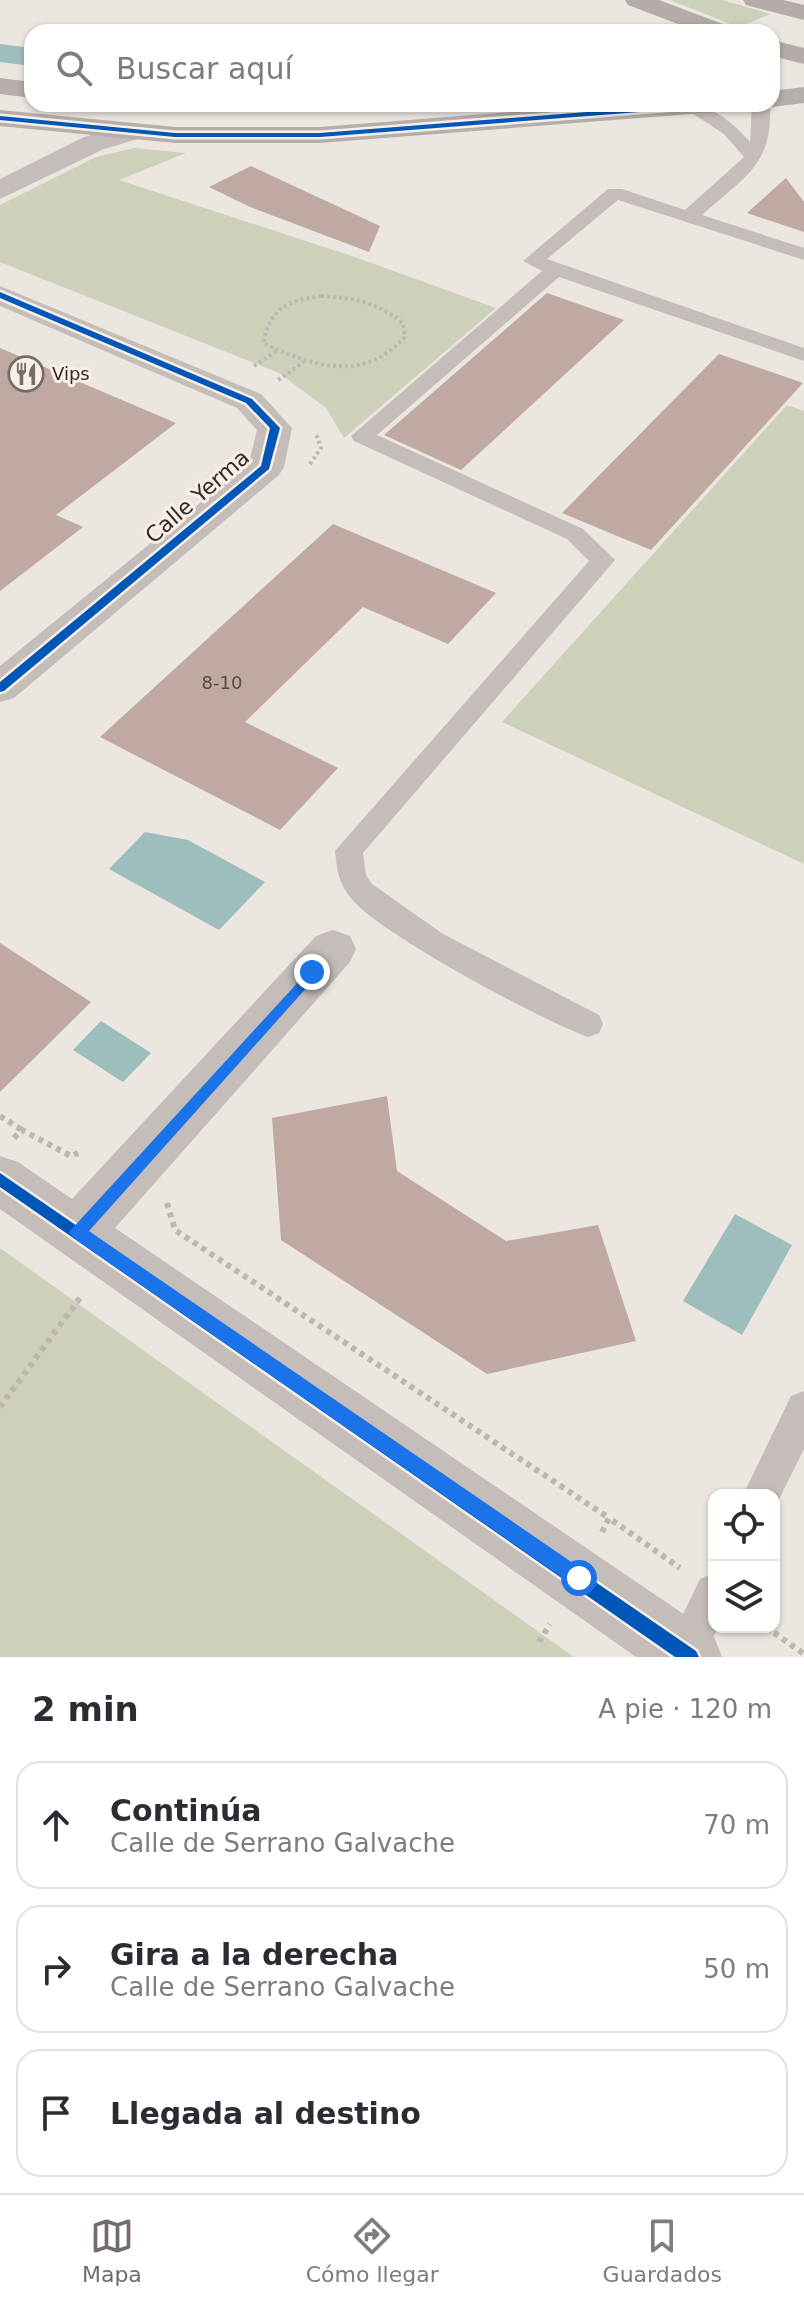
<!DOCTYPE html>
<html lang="es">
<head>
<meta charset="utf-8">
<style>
	body { margin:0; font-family:"DejaVu Sans",sans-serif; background:#f2f2f3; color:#2b2b33 }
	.controls { position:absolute; right:24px; bottom:24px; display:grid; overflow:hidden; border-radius:16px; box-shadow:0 2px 6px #0004 }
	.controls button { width:72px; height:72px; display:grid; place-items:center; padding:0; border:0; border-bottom:2px solid #e1e1e2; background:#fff; color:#2b2b33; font:40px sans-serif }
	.stop { position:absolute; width:24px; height:24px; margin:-18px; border:6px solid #1a73e8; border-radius:50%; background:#fff }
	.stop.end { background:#1a73e8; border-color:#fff; box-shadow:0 2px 8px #0008 }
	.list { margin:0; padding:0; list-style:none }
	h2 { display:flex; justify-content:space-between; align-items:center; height:104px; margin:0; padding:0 32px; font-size:34px }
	h2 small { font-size:26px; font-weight:400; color:#7c7c81 }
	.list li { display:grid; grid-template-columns:52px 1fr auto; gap:24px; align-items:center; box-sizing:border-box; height:128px; margin:0 16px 16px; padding:0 16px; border:2px solid #e1e1e2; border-radius:24px }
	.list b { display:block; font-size:30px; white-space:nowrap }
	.list p { margin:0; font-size:26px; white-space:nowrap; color:#7c7c81 }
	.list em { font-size:26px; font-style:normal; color:#7c7c81 }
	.icon { flex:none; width:44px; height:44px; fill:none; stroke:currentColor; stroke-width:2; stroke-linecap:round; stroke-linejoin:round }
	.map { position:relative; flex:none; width:804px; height:1657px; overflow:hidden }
	.search { position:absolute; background:#fff; box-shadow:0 2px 6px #0004; left:24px; right:24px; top:24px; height:88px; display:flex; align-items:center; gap:20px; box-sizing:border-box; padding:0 28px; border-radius:24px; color:#7c7c81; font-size:30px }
	.sheet { height:536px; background:#fff }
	nav { display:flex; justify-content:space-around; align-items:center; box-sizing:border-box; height:112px; border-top:2px solid #e1e1e2; background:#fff; font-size:22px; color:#7c7c81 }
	nav a { display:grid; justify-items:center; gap:4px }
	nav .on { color:#756c68 }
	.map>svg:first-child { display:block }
</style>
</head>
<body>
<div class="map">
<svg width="804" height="1657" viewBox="0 0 804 1657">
	<rect width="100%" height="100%" fill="#ece6e0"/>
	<g fill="#ced1ba">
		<polygon points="670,0 722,0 771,14 738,27"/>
		<polygon points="134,148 186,153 119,180 355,257 496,308 344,438 326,408 279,373 0,262 0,205 96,157"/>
		<polygon points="787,405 804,411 804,864 502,722"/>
		<polygon points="0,1248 574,1657 0,1657"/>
	</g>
	<g fill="#9dbebc">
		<polygon points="0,44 32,48 32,66 0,62"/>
		<polygon points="145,832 188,840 265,882 219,930 109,869"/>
		<polygon points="101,1021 151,1053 123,1082 73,1050"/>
		<polygon points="735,1214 792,1245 742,1335 683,1301"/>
	</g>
	<g fill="#bfa9a2">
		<polygon points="251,166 380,226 369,252 250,207 209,187"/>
		<polygon points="786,178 804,202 804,232 747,213"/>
		<polygon points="547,293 624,320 461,470 384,435"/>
		<polygon points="0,348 176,423 56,515 83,527 0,591"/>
		<polygon points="719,354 803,383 651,550 562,513"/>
		<polygon points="333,524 496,593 448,644 363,607 245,722 338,768 280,830 100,737"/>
		<polygon points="0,943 91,1002 0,1092"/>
		<polygon points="387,1096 397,1171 506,1241 598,1225 636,1341 487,1374 281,1240 272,1118"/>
	</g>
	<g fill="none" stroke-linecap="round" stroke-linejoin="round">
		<g stroke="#bdb6b2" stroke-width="4" stroke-dasharray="3 3" stroke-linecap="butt">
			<path d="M321,296C353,297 378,303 403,323L405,337C362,384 313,366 263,343C271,307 287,301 321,296Z"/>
			<polyline points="254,366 277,351"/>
			<polyline points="278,380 304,362"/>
			<polyline points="310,464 321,448 316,434"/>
		</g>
		<g stroke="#bdb6b2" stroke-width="6" stroke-dasharray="5 5" stroke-linecap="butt">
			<polyline points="0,1116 22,1130"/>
			<polyline points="14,1138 22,1130 71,1156 78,1153"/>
			<polyline points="167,1203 175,1230 609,1518"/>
			<polyline points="0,1407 82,1295"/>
			<polyline points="602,1532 609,1518 680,1568"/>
			<polyline points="766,1627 804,1654"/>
			<polyline points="539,1642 550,1624"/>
		</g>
		<g fill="#c4bdb9" fill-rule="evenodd">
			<path d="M686,104C712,104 733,123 750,142L752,104H770C773,166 744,177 702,215L804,248V260L618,200L547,259L804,348V361L559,277L377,435L583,529L615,560L363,853L366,875L372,884L443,934L599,1015L603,1024L599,1033L588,1037C543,1021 376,932 350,897C338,882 337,869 335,851L589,561L567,539L354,441L351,436L542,271L523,261L608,189H622L685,210L744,157L724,134L687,110Z"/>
			<polygon points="804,1391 804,1449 774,1509 774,1495 743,1495 791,1396"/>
			<polygon points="714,1573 714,1627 718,1627 704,1657 666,1657 671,1639 700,1579"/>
		</g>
		<g fill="#c4bdb9" fill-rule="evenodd">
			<polygon points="131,124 141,126 145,132 141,138 104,149 0,199 0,179 84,137"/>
			<polygon points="0,286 261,394 292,428 284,467 279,475 14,698 0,702 0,666 249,463 257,430 237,408 0,306"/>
			<polygon points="333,930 350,936 356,949 350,962 115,1228 713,1634 722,1657 636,1657 0,1209 0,1156 18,1162 72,1199 316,936"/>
		</g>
		<g fill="#b5aeaa" fill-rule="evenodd">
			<polygon points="0,78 32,82 32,98 0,94"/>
			<polygon points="804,87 804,103 772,107 762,104 772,104 772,91"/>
			<polygon points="612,104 729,104 725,110 716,112 320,143 175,143 0,126 0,110 175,127 320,127"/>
		</g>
		<g fill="#b3aca8" fill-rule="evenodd">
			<polygon points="625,0 659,0 731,27 735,32 699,32 628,5"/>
			<polygon points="743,0 783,0 804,5 804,20 746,5"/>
			<polygon points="772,40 804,48 804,64 772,56"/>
		</g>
		<defs>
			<g id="cycleway">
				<polygon points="688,104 720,104 716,106 320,137 175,137 0,120 0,116 175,133 320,133"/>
				<polygon points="0,292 252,399 280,428 269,469 4,691 0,692 0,682 261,466 270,428 246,403 0,298"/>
				<polygon points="0,1173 696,1651 699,1657 675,1657 0,1187"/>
			</g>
		</defs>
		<use href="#cycleway" stroke="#f9efe7" stroke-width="5"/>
		<use href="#cycleway" fill="#0057b8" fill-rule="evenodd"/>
	</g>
	<polygon fill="#1a73e8" points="312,967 317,968 317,976 89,1231 586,1572 586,1585 573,1585 72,1237 69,1232"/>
	<defs>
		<symbol id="restaurant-ring" viewBox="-11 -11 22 22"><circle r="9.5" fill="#f9efe7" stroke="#756c68" stroke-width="1.5"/><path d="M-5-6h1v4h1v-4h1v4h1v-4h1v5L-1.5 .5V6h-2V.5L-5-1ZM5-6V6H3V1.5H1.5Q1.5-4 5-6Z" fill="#756c68"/></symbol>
	</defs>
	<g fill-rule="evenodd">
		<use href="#restaurant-ring" x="6" y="354" width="40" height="40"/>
	</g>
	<g text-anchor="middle" stroke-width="6" stroke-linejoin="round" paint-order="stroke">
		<g font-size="18" fill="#352b27" stroke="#f9efe7" text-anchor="start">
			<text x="52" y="380">Vips</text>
		</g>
		<g font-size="18" fill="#584a46">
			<text x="222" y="689">8-10</text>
		</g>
		<g font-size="22" fill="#352b27" stroke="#f9efe7">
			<text transform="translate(197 496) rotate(-41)" y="8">Calle Yerma</text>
		</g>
	</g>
</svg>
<div class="controls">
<button><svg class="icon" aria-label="locate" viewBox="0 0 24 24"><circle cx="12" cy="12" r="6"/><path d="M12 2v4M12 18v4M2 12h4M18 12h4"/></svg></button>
<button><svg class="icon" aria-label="layers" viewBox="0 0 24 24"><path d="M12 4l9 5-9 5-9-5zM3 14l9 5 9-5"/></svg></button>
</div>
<div class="stop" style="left:579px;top:1578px"></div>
<div class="stop end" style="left:312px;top:972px"></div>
<div class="search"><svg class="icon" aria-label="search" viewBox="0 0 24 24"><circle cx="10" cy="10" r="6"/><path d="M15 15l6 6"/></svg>Buscar aquí</div>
</div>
<section class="sheet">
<h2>2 min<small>A pie · 120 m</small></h2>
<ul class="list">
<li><svg class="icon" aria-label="ahead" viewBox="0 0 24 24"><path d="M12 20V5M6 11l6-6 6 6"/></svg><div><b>Continúa</b><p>Calle de Serrano Galvache</p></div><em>70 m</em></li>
<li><svg class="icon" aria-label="right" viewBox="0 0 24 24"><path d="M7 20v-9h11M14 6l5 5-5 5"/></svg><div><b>Gira a la derecha</b><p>Calle de Serrano Galvache</p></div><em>50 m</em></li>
<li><svg class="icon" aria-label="arrive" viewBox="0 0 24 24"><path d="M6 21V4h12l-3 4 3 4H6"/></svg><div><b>Llegada al destino</b></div></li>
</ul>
</section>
<nav>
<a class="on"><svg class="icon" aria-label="map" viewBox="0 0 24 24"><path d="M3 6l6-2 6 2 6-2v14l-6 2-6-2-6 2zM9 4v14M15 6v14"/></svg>Mapa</a>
<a><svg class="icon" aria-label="directions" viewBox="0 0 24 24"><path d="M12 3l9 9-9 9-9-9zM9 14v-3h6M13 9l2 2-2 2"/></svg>Cómo llegar</a>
<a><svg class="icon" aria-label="saved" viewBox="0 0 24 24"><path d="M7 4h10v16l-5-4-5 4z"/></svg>Guardados</a>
</nav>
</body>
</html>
